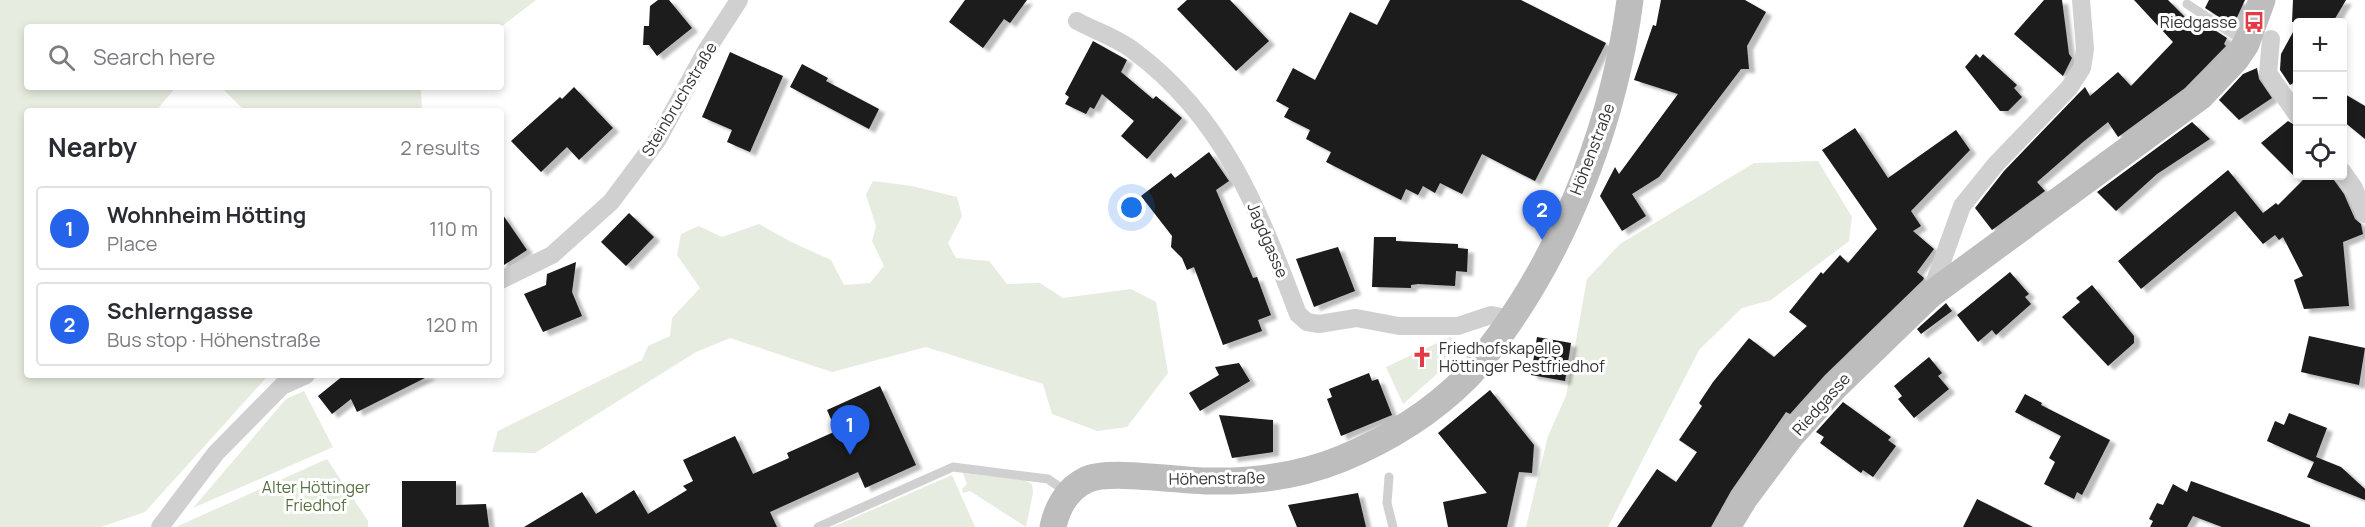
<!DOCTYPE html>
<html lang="en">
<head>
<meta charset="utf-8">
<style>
	body { margin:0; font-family:Manrope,sans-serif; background:#f2f2f3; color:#2b2b33 }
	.controls { position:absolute; right:18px; top:18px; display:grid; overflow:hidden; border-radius:6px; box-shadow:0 3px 9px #0003 }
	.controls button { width:54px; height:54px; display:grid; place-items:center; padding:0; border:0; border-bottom:2px solid #e1e1e2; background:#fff; color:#2b2b33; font:30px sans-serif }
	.you { position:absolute; left:1132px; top:208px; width:21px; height:21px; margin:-15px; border:4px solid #fff; border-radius:50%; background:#1a73e8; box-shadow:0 0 0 9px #1a73e833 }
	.badge { display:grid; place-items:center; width:39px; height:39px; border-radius:50%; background:#2563eb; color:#fff; font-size:20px; font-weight:700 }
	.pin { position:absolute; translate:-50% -50px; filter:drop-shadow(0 2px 3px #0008) }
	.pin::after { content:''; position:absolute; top:32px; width:21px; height:18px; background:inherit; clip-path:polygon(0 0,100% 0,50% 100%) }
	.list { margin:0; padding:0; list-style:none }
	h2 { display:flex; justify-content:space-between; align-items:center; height:78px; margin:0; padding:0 24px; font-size:26px }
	h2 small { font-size:20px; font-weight:400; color:#7c7c81 }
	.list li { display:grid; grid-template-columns:39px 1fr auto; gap:18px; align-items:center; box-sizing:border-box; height:84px; margin:0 12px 12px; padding:0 12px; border:2px solid #e1e1e2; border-radius:6px }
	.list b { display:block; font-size:22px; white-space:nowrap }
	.list p { margin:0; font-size:20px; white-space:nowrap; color:#7c7c81 }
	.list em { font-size:20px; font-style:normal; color:#7c7c81 }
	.icon { flex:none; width:33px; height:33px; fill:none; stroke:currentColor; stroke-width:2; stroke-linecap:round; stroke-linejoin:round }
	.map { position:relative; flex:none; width:2365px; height:527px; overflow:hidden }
	.search { position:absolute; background:#fff; box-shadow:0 3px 9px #0003; left:24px; top:24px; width:480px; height:66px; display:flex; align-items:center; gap:15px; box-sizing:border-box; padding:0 21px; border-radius:6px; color:#7c7c81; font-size:22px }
	.panel { position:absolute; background:#fff; box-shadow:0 3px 9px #0003; left:24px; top:108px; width:480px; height:270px; border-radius:6px }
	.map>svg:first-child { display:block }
</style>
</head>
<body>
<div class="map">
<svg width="2365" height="527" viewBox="0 0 2365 527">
	<defs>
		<filter id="shadow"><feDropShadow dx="6" dy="4" stdDeviation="1.5" flood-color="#0004"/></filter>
	</defs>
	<rect width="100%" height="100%" fill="#fff"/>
	<g fill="#e6ecdf">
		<polygon points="0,0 536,0 501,27 27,27 27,87 176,87 156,111 27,111 27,375 273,375 265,379 145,512 101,527 0,527"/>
		<polygon points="221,87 424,87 421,90 422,111 245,111"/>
		<polygon points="1818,161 1852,217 1849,241 1771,300 1742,308 1699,350 1608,527 1526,527 1548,436 1566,396 1587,279 1620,244 1754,163"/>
		<polygon points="873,181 912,186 957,197 962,216 948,243 956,258 989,261 1007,284 1040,283 1063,298 1131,289 1156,302 1168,373 1127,427 1097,431 1052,414 1043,384 926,347 832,372 730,338 696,352 535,453 492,452 498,431 642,360 648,346 670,336 672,318 700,288 677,255 681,234 699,226 722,237 759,224 791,242 831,260 844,285 870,283 884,266 872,241 876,226 866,195"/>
		<polygon points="1450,337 1461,348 1456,357 1403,404 1386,367"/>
		<polygon points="304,391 333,447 193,508 286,399"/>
		<polygon points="327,459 368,521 368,527 176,527"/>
		<polygon points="963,473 1024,480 1032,484 1033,493 1026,527 970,491 963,493 962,489 967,484"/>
		<polygon points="952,475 975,527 833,527"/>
	</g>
	<g fill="#1a1a1a" filter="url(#shadow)">
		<polygon points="658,0 669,0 692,28 657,56 649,45 643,45 644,26 649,26 650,6"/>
		<polygon points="965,0 1027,0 1010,23 1004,19 983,48 949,22"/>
		<polygon points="1187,0 1230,0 1269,41 1236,71 1177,9"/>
		<polygon points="1390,0 1521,0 1606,43 1535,181 1482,154 1462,194 1440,183 1435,193 1423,186 1418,195 1406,189 1401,200 1326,162 1331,152 1306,139 1310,130 1284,117 1289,108 1276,101 1293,68 1315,80 1350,12 1377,25"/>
		<polygon points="1661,0 1745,0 1766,12 1747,46 1749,69 1741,69 1659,177 1632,194 1646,216 1622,231 1600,196 1615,167 1619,174 1678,94 1634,80 1653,25 1656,26"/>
		<polygon points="2044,0 2062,0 2069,54 2072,58 2063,76 2014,34"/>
		<polygon points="2134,0 2168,0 2195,27 2199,20 2227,38 2224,44 2226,46 2185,88 2118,137 2108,122 2083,142 2037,182 2045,191 1992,230 1975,208 2004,171 2079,93 2085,87 2090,96 2118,72 2131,86 2173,42"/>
		<polygon points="2209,0 2245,0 2233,26 2205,8"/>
		<polygon points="2293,0 2346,0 2333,22 2292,22"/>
		<polygon points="2298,23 2298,80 2290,85 2280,70 2281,54"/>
		<polygon points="1093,41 1127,60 1121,72 1153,99 1156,96 1182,118 1147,159 1121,136 1134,121 1102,94 1094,109 1090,107 1086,114 1065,104 1069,97 1065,94"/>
		<polygon points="730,52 783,76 750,152 727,142 732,130 702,117"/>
		<polygon points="1976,54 1980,58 1983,54 2017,85 2014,88 2022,97 2008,111 2000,111 1965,67"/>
		<polygon points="802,64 828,78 826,81 879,109 869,129 790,87"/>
		<polygon points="2257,68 2259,79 2272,98 2239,120 2219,100 2243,74"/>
		<polygon points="574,87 613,128 579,160 567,147 541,172 511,141 560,97 562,99"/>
		<polygon points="2343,93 2365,106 2365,139 2343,121"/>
		<polygon points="2288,121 2298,127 2298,180 2261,143"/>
		<polygon points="2192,122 2210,139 2157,174 2116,211 2097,192"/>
		<polygon points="1855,128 1888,178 1956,130 1970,150 1911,211 1921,226 1913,231 1934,249 1917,272 1924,278 1923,280 1825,375 1790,414 1786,412 1731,491 1711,527 1617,527 1657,469 1676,482 1697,452 1679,440 1702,406 1699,403 1713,382 1749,338 1774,357 1807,326 1789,312 1821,272 1823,274 1840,255 1848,263 1877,229 1822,150"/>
		<polygon points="1209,152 1229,181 1216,190 1253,278 1257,277 1271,315 1258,320 1262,331 1223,345 1194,267 1187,270 1182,258 1171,247 1172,236 1141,196 1171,173 1175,178"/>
		<polygon points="2228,170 2263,213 2276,203 2278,205 2307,176 2331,176 2344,194 2355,219 2361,224 2363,234 2343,242 2349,306 2304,309 2294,280 2303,276 2283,237 2279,240 2275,235 2263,244 2235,211 2141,289 2118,261"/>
		<polygon points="501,212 527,250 501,267"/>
		<polygon points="629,213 654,237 626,266 601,242"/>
		<polygon points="1374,237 1396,237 1396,241 1458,244 1458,248 1468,249 1467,272 1456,271 1455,286 1418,284 1411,285 1411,288 1372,287"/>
		<polygon points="1338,247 1355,291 1314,307 1296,259"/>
		<polygon points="576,262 572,292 582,316 543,332 524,294 546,285 547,274"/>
		<polygon points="2010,272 2029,294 2025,297 2031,304 1996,335 1992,330 1978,342 1957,315"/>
		<polygon points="2092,285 2134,336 2134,343 2108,366 2062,317 2080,302 2076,298"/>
		<polygon points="1946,303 1952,311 1921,334 1917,329"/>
		<polygon points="2309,336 2365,348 2359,385 2301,372"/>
		<polygon points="1537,337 1571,343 1565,381 1531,375"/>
		<polygon points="1929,357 1942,373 1938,376 1949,389 1914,418 1898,399 1902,396 1894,386"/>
		<polygon points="1239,363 1250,381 1200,411 1189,393 1219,375 1215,367"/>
		<polygon points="1369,373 1372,381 1378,379 1392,415 1341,436 1327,399 1332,397 1329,389"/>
		<polygon points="344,375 431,375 357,412 351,399 332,414 318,396"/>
		<polygon points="880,386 916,465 865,488 858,472 770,512 777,527 524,527 582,492 596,514 634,490 648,514 687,490 683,486 693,481 683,460 735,436 753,474 789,458 787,453 836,431 827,410"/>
		<polygon points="1490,390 1534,445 1532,473 1519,472 1507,527 1448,527 1443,502 1487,493 1438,433"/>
		<polygon points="2025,394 2042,403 2041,405 2110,440 2082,495 2077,492 2074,499 2044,484 2055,462 2049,458 2061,436 2015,412"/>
		<polygon points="1843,402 1891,437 1888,440 1896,446 1873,477 1863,470 1861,473 1820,443 1824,437 1816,432"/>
		<polygon points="2289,413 2327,428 2316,457 2341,467 2365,489 2365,500 2307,477 2314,462 2267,441 2275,421 2284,425"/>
		<polygon points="1219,415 1273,420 1273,452 1232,458"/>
		<polygon points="402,481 456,481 456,505 486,504 489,527 402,527"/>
		<polygon points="2191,481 2310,525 2310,527 2222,527 2193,516 2187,527 2150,527 2153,521 2149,519 2157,503 2163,505 2173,484 2187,492"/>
		<polygon points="1358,493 1366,527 1297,527 1288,505"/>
		<polygon points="1977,499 2033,527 1963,527"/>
	</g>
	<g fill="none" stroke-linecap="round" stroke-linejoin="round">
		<g stroke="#d0d0d0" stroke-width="9">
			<polyline points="2187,4 2243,41"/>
			<polyline points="1389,477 1387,503 1393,527"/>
			<polyline points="818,527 953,467 1048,479 1068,493"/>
		</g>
		<g stroke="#d0d0d0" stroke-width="18">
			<path d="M1077,21C1095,31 1118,38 1134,51C1225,119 1259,211 1298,314L1307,322L1319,324L1356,318L1399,326H1458L1491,315L1512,319"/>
			<polyline points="2271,39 2268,73 2298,116"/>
			<polyline points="2342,171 2354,188 2365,214"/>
			<polyline points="501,280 552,255 611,202 658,139 706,51 739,0"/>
			<polyline points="1930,295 1962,206 1996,164 2069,88 2082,68 2085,49 2081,0"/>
			<polyline points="160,527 216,453 282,386 306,375"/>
		</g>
		<g stroke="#bdbdbd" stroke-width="27">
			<path d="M1053,527C1057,508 1067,489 1086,480C1109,469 1179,481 1208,481C1253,482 1299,476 1341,459C1387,440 1431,413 1466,378C1479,365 1489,349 1500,335C1569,240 1615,116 1630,0"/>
			<polyline points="1727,527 1744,499 1791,436 1836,386 1930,295 2201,96 2236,59 2246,44 2262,0"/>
		</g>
	</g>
	<defs>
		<symbol id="bus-bare" viewBox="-9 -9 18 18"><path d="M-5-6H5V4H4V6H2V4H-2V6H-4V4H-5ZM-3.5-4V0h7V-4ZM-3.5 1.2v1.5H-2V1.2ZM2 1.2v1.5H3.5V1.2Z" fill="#e63946" stroke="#fff" stroke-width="2.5" paint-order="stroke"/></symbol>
		<symbol id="church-bare" viewBox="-9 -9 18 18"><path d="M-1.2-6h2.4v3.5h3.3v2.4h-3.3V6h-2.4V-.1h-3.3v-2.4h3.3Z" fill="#e63946" stroke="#fff" stroke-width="2.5" paint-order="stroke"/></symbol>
	</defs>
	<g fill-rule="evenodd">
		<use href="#bus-bare" x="2239" y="7" width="30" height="30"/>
		<use href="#church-bare" x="1407" y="342" width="30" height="30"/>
	</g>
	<g text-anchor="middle" stroke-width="6" stroke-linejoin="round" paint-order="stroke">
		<g font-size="16" fill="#333" stroke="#fff" text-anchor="end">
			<text x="2237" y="28">Riedgasse</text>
			<text x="1439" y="354" text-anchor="start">Friedhofskapelle<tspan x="1439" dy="18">Höttinger Pestfriedhof</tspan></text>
		</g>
		<g font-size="16" fill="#333" stroke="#fff">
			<text transform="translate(679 99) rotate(-59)" y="6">Steinbruchstraße</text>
			<text transform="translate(1592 149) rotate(-69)" y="6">Höhenstraße</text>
			<text transform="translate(1268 240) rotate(67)" y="6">Jagdgasse</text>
			<text transform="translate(1821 404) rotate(-48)" y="6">Riedgasse</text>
			<text transform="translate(1217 478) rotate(-1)" y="6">Höhenstraße</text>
		</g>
		<g font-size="16" fill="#56703f" stroke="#fff">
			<text x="316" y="493">Alter Höttinger<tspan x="316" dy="18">Friedhof</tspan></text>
		</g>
	</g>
</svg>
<div class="controls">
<button>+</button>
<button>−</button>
<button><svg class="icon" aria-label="locate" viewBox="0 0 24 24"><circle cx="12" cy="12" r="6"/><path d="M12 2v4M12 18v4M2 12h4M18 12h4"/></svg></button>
</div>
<div class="you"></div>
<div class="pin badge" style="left:850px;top:455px">1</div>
<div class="pin badge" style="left:1542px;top:240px">2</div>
<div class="search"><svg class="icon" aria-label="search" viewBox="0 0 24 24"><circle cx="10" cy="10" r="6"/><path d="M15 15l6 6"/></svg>Search here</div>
<section class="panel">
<h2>Nearby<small>2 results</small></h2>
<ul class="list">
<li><span class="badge">1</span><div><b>Wohnheim Hötting</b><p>Place</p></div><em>110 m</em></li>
<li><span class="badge">2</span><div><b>Schlerngasse</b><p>Bus stop · Höhenstraße</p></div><em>120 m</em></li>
</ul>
</section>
</div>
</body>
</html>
